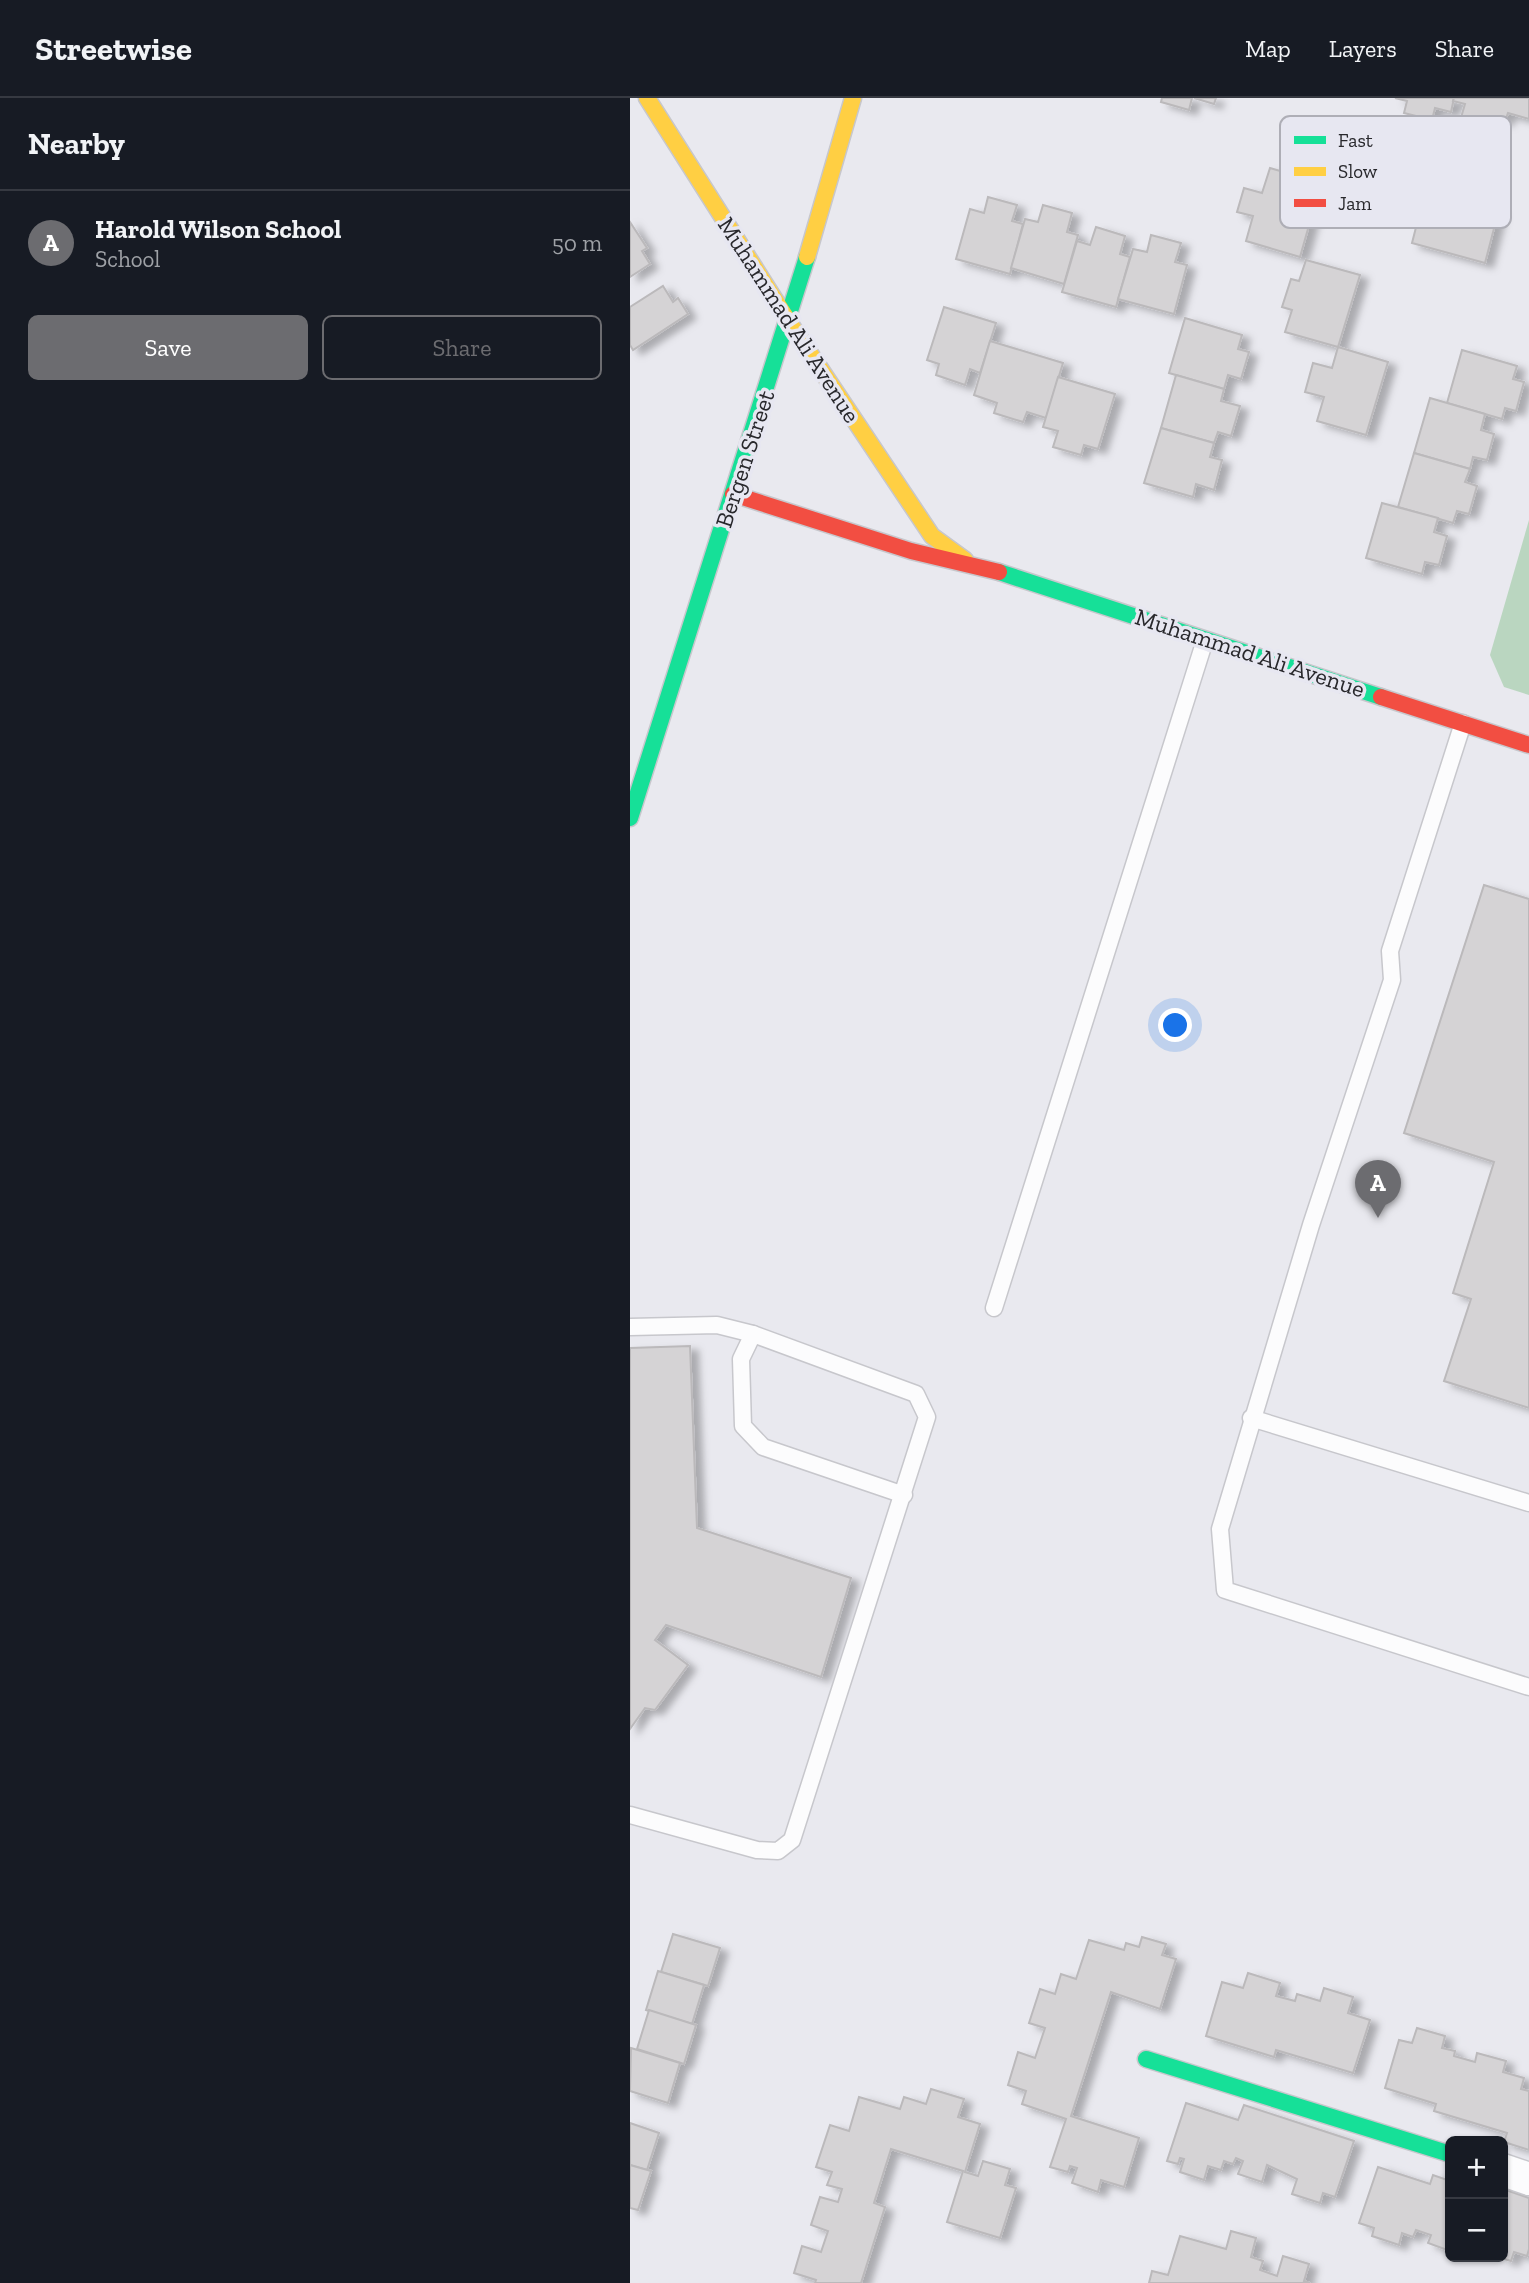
<!DOCTYPE html>
<html lang="en">
<head>
<meta charset="utf-8">
<style>
	body { margin:0; font-family:"Zilla Slab",serif; background:#20242c; color:#f1f3f6 }
	.controls { position:absolute; right:21px; bottom:21px; display:grid; overflow:hidden; border-radius:10px; box-shadow:0 2px 5px #0004 }
	.controls button { width:63px; height:63px; display:grid; place-items:center; padding:0; border:0; border-bottom:2px solid #363941; background:#171b24; color:#f1f3f6; font:35px sans-serif }
	.you { position:absolute; left:546px; top:928px; width:24px; height:24px; margin:-18px; border:5px solid #fff; border-radius:50%; background:#1a73e8; box-shadow:0 0 0 10px #1a73e833 }
	.badge { display:grid; place-items:center; width:46px; height:46px; border-radius:50%; background:#6c6c70; color:#fff; font-size:23px; font-weight:700 }
	.pin { position:absolute; translate:-50% -58px; filter:drop-shadow(0 2px 4px #0008) }
	.pin::after { content:''; position:absolute; top:37px; width:24px; height:21px; background:inherit; clip-path:polygon(0 0,100% 0,50% 100%) }
	.list { margin:0; padding:0; list-style:none }
	h2 { display:flex; justify-content:space-between; align-items:center; height:91px; margin:0; padding:0 28px; font-size:30px }
	h2 small { font-size:23px; font-weight:400; color:#9ea1a6 }
	.list li { display:grid; grid-template-columns:46px 1fr auto; gap:21px; align-items:center; box-sizing:border-box; height:105px; padding:0 28px; border-top:2px solid #363941 }
	.list b { display:block; font-size:26px; white-space:nowrap }
	.list p { margin:0; font-size:23px; white-space:nowrap; color:#9ea1a6 }
	.list em { font-size:23px; font-style:normal; color:#9ea1a6 }
	.actions { display:flex; gap:14px; padding:21px 28px }
	.actions a { flex:1; padding:16px 0; border:2px solid #6c6c70; border-radius:10px; text-align:center; font-size:24px; color:#6c6c70 }
	.actions .main { background:#6c6c70; color:#fff }
	.map { position:relative; flex:none; width:899px; height:2185px; overflow:hidden }
	header { display:flex; align-items:center; gap:42px; box-sizing:border-box; height:98px; padding:0 35px; background:#171b24; border-bottom:2px solid #363941 }
	header strong { font-size:33px }
	nav { display:flex; gap:38px; margin-inline-start:auto; font-size:24px }
	main { display:flex }
	aside { flex:1; background:#171b24 }
	.map>svg:first-child { display:block }
</style>
</head>
<body>
<header>
<strong>Streetwise</strong>
<nav><a>Map</a><a>Layers</a><a>Share</a></nav>
</header>
<main>
<aside>
<h2>Nearby<small></small></h2>
<ul class="list">
<li><span class="badge">A</span><div><b>Harold Wilson School</b><p>School</p></div><em>50 m</em></li>
</ul>
<div class="actions"><a class="main">Save</a><a>Share</a></div>
</aside>
<div class="map">
<svg width="899" height="2185" viewBox="0 0 899 2185">
	<defs>
		<filter id="shadow"><feDropShadow dx="8" dy="4.5" stdDeviation="3.5" flood-color="#0004"/></filter>
	</defs>
	<rect width="100%" height="100%" fill="#e9e9ef"/>
	<polygon fill="#bad6c0" points="899,422 899,597 874,589 860,557"/>
	<g fill="#d5d3d5" stroke="#bbb9bb" stroke-width="2" filter="url(#shadow)">
		<polygon points="532,0 562,0 559,12 531,4"/>
		<polygon points="564,0 586,0 584,6"/>
		<polygon points="765,0 824,0 821,14 805,10 802,22 774,15 777,3"/>
		<polygon points="824,0 899,0 899,21 878,15 875,23 863,19 859,31 830,23 835,6 823,3"/>
		<polygon points="713,25 743,34 740,45 753,48 738,100 650,73 663,29 708,43"/>
		<polygon points="640,70 691,85 670,159 616,143 623,118 607,114 614,90 632,95"/>
		<polygon points="824,85 851,92 846,110 868,115 855,165 782,145 795,94 820,100"/>
		<polygon points="358,99 387,107 382,123 393,126 380,176 326,161 340,111 354,115"/>
		<polygon points="413,107 442,115 437,134 448,137 434,186 381,170 395,121 408,124"/>
		<polygon points="0,124 17,150 12,153 20,166 0,179"/>
		<polygon points="466,129 495,138 490,156 500,159 486,209 432,194 447,143 460,147"/>
		<polygon points="521,137 551,145 545,164 557,167 544,216 488,201 503,151 517,154"/>
		<polygon points="676,162 730,177 708,249 655,234 662,212 652,209 661,181 669,183"/>
		<polygon points="33,188 43,204 48,200 58,216 3,252 0,247 0,209"/>
		<polygon points="314,209 366,225 350,275 340,271 335,287 306,277 309,266 297,262"/>
		<polygon points="555,220 612,237 608,251 619,254 611,281 598,277 594,291 539,275"/>
		<polygon points="360,243 433,265 416,320 397,314 393,324 364,315 367,305 344,297"/>
		<polygon points="708,249 758,264 736,337 687,323 694,299 675,294 683,265 702,270"/>
		<polygon points="832,252 887,268 883,281 894,284 886,313 875,310 872,321 817,305"/>
		<polygon points="546,277 594,291 591,303 610,308 601,338 588,334 584,345 531,330"/>
		<polygon points="428,279 485,296 468,351 454,347 451,357 423,349 428,333 413,329"/>
		<polygon points="800,300 855,316 851,332 864,336 857,362 843,359 840,371 784,355"/>
		<polygon points="531,330 584,345 580,359 592,362 584,392 566,386 563,399 514,385"/>
		<polygon points="784,355 840,371 835,384 847,388 839,416 827,413 823,425 768,409"/>
		<polygon points="752,405 808,420 804,434 817,438 809,467 795,464 792,476 736,460"/>
		<polygon points="854,787 899,801 899,1310 814,1283 841,1201 823,1195 864,1064 774,1035"/>
		<polygon points="60,1248 67,1430 221,1480 191,1579 36,1527 25,1542 58,1567 25,1612 15,1610 0,1631 0,1250"/>
		<polygon points="43,1836 90,1850 78,1888 31,1874"/>
		<polygon points="512,1839 536,1846 532,1857 546,1861 530,1911 481,1894 441,2018 509,2040 494,2089 471,2082 468,2094 442,2085 447,2070 440,2068 438,2074 420,2069 436,2021 392,2006 396,1993 378,1987 388,1954 405,1960 415,1930 399,1925 410,1891 425,1896 431,1876 446,1881 459,1842 494,1852 496,1845 509,1849"/>
		<polygon points="28,1873 74,1887 62,1926 16,1912"/>
		<polygon points="618,1875 650,1885 646,1898 665,1903 667,1896 690,1903 694,1890 723,1899 718,1915 740,1922 723,1975 646,1952 644,1959 576,1938 592,1884 613,1890"/>
		<polygon points="19,1912 66,1927 54,1966 7,1951"/>
		<polygon points="787,1930 815,1938 812,1950 825,1953 824,1958 845,1964 847,1955 876,1963 873,1974 894,1980 891,1991 899,1993 899,2052 874,2044 877,2035 804,2013 806,2006 755,1990 769,1942 782,1945"/>
		<polygon points="1,1950 50,1965 38,2005 0,1993"/>
		<polygon points="301,1991 334,2001 328,2019 350,2026 335,2074 348,2078 353,2063 380,2071 375,2087 386,2090 370,2140 317,2124 333,2073 261,2051 244,2105 255,2109 231,2185 185,2185 186,2182 164,2175 172,2148 191,2154 198,2133 181,2127 190,2099 208,2104 212,2091 197,2087 202,2074 186,2069 200,2027 219,2033 229,1999 270,2011 274,1999 296,2006"/>
		<polygon points="556,2005 608,2022 614,2007 724,2043 705,2099 693,2095 690,2105 662,2096 667,2081 637,2067 632,2084 608,2076 613,2063 606,2060 603,2066 594,2063 591,2072 578,2068 574,2082 550,2074 554,2061 550,2060 548,2066 537,2063"/>
		<polygon points="0,2025 29,2035 17,2072 0,2067"/>
		<polygon points="0,2067 21,2073 8,2112 0,2110"/>
		<polygon points="748,2069 800,2086 803,2077 820,2083 820,2153 798,2145 801,2137 786,2132 783,2139 772,2135 769,2147 742,2138 744,2130 729,2125"/>
		<polygon points="873,2091 899,2100 899,2151 897,2158 884,2154 881,2163 868,2159 873,2159"/>
		<polygon points="601,2133 626,2140 621,2159 633,2163 630,2172 647,2178 653,2158 679,2166 674,2183 680,2185 519,2185 522,2173 538,2177 550,2138 596,2151"/>
	</g>
	<g fill="none" stroke-linecap="round" stroke-linejoin="round">
		<defs>
			<g id="lane">
				<polyline points="833,625 760,853 762,882 681,1127 590,1431 595,1492 899,1589"/>
				<polyline points="364,1210 575,542"/>
				<polyline points="0,1229 87,1227 123,1236 286,1296 297,1319 162,1742 148,1753 127,1752 0,1717"/>
				<polyline points="123,1236 111,1261 113,1328 133,1349 274,1397"/>
				<polyline points="621,1320 899,1405"/>
			</g>
			<polyline id="street" points="873,2072 899,2081"/>
			<g id="fast">
				<polyline points="369,474 751,599"/>
				<polyline points="0,720 177,159"/>
				<polyline points="516,1961 820,2056"/>
			</g>
			<g id="slow">
				<polyline points="17,0 159,224 302,438 335,462"/>
				<polyline points="177,159 223,0"/>
			</g>
			<g id="jam">
				<polyline points="103,396 281,453 369,474"/>
				<polyline points="751,599 899,647"/>
			</g>
		</defs>
		<use href="#lane" stroke="#c7c7cc" stroke-width="19"/>
		<use href="#street" stroke="#c7c7cc" stroke-width="35"/>
		<use href="#fast" stroke="#c7c7cc" stroke-width="19"/>
		<use href="#slow" stroke="#c7c7cc" stroke-width="19"/>
		<use href="#jam" stroke="#c7c7cc" stroke-width="19"/>
		<use href="#lane" stroke="#fcfcfd" stroke-width="16"/>
		<use href="#street" stroke="#fcfcfd" stroke-width="32"/>
		<use href="#fast" stroke="#16e098" stroke-width="16"/>
		<use href="#slow" stroke="#ffcf43" stroke-width="16"/>
		<use href="#jam" stroke="#f24e42" stroke-width="16"/>
	</g>
	<g text-anchor="middle" stroke-width="7" stroke-linejoin="round" paint-order="stroke">
		<g font-size="24" fill="#28282c" stroke="#e7e7f1">
			<text transform="translate(159 222) rotate(57)" y="8">Muhammad Ali Avenue</text>
			<text transform="translate(115 361) rotate(-72)" y="8">Bergen Street</text>
			<text transform="translate(620 555) rotate(18)" y="8">Muhammad Ali Avenue</text>
		</g>
	</g>
	<rect x="650" y="18" width="231" height="112" rx="10" fill="#e7e7f1" stroke="#aeaeb6" stroke-width="2"/>
	<rect x="664" y="38" width="32" height="8" fill="#16e098"/>
	<rect x="664" y="69" width="32" height="9" fill="#ffcf43"/>
	<rect x="664" y="101" width="32" height="8" fill="#f24e42"/>
	<g font-size="19" fill="#28282c">
		<text x="708" y="49">Fast</text>
		<text x="708" y="80">Slow</text>
		<text x="708" y="112">Jam</text>
	</g>
</svg>
<div class="controls">
<button>+</button>
<button>−</button>
</div>
<div class="you"></div>
<div class="pin badge" style="left:748px;top:1120px">A</div>
</div>
</main>
</body>
</html>
